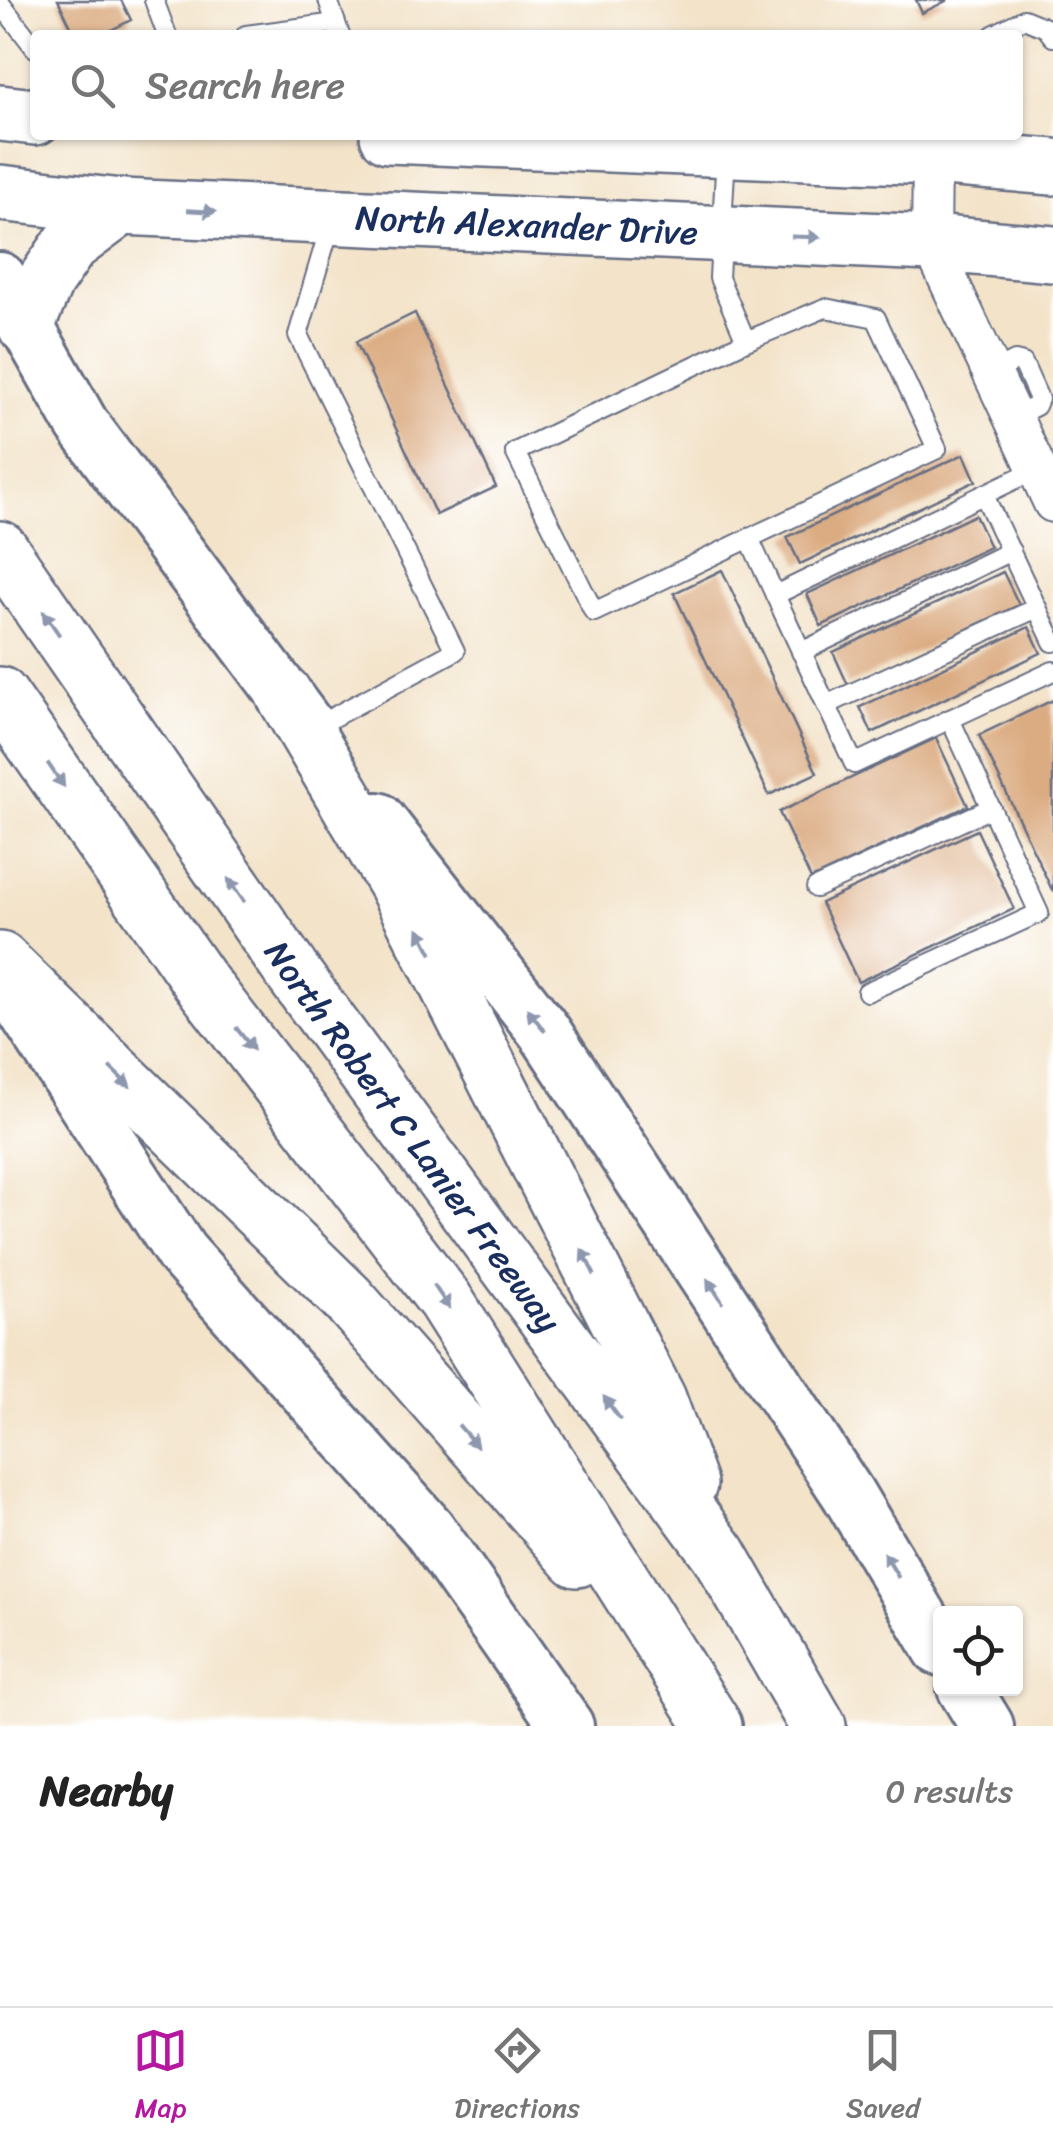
<!DOCTYPE html>
<html lang="en">
<head>
<meta charset="utf-8">
<style>
	body { margin:0; font-family:Sriracha,sans-serif; background:#f2f2f2; color:#222 }
	.controls { position:absolute; right:30px; bottom:30px; display:grid; overflow:hidden; border-radius:10px; box-shadow:0 2px 8px #0004 }
	.controls button { width:90px; height:90px; display:grid; place-items:center; padding:0; border:0; border-bottom:2px solid #e0e0e0; background:#fff; color:#222; font:50px sans-serif }
	.list { margin:0; padding:0; list-style:none }
	h2 { display:flex; justify-content:space-between; align-items:center; height:130px; margin:0; padding:0 40px; font-size:42px }
	h2 small { font-size:32px; font-weight:400; color:#767676 }
	.icon { flex:none; width:55px; height:55px; fill:none; stroke:currentColor; stroke-width:2; stroke-linecap:round; stroke-linejoin:round }
	.map { position:relative; flex:none; width:1053px; height:1726px; overflow:hidden }
	.search { position:absolute; background:#fff; box-shadow:0 2px 8px #0004; left:30px; right:30px; top:30px; height:110px; display:flex; align-items:center; gap:25px; box-sizing:border-box; padding:0 35px; border-radius:10px; color:#767676; font-size:38px }
	.sheet { height:280px; background:#fff }
	nav { display:flex; justify-content:space-around; align-items:center; box-sizing:border-box; height:140px; border-top:2px solid #e0e0e0; background:#fff; font-size:28px; color:#767676 }
	nav a { display:grid; justify-items:center; gap:5px }
	nav .on { color:#b5179e }
	.map>svg:first-child { display:block }
</style>
</head>
<body>
<div class="map">
<svg width="1053" height="1726" viewBox="0 0 1053 1726">
	<rect width="100%" height="100%" fill="#fff"/>
	<filter id="ink" filterUnits="userSpaceOnUse"><feTurbulence type="fractalNoise" baseFrequency=".01" numOctaves="2"/><feDisplacementMap in="SourceGraphic" scale="20" xChannelSelector="R" yChannelSelector="G"/><feConvolveMatrix kernelMatrix="1 2 1 2 8 2 1 2 1" color-interpolation-filters="sRGB"/></filter>
	<filter id="wash" filterUnits="userSpaceOnUse"><feTurbulence type="fractalNoise" baseFrequency=".0048" numOctaves="4" result="noise"/><feDisplacementMap in="SourceGraphic" scale="40" xChannelSelector="R" yChannelSelector="G"/><feGaussianBlur stdDeviation="2.25" result="paint"/><feColorMatrix in="noise" values="0 0 0 0 0 0 0 0 0 0 0 0 0 0 0 0 0 1.4 0 .05"/><feComposite in="paint" operator="in"/></filter>
	<g filter="url(#wash)">
		<rect width="100%" height="100%" fill="#f3e3c9"/>
		<g id="blocks">
			<g fill="#dbac82">
				<polygon points="58,0 121,0 131,20 101,35 75,35"/>
				<polygon points="916,0 948,0 922,13"/>
				<polygon points="415,313 496,487 436,515 356,342"/>
				<polygon points="964,454 976,481 800,564 787,537"/>
				<polygon points="975,515 990,547 821,626 807,594"/>
				<polygon points="722,570 817,773 769,795 674,593"/>
				<polygon points="1003,572 1019,605 848,685 833,652"/>
				<polygon points="1029,627 1041,653 872,733 860,707"/>
				<polygon points="1053,700 1053,892 979,735"/>
				<polygon points="936,738 968,806 811,879 779,812"/>
				<polygon points="977,830 1014,909 858,982 821,903"/>
			</g>
		</g>
	</g>
	<g filter="url(#ink)">
		<use href="#blocks" fill-opacity="0" stroke="#676e83" stroke-width="2.5"/>
		<g fill="none" stroke-linecap="round" stroke-linejoin="round">
			<defs>
				<g id="lane">
					<polyline points="154,0 167,35"/>
					<polyline points="328,0 340,35"/>
					<polyline points="0,3 35,48"/>
					<polyline points="246,35 336,23"/>
					<polyline points="993,35 1024,19 1046,28 1053,37"/>
					<polyline points="726,154 719,278 746,341 515,452 594,612 937,449 876,318 825,308 746,341"/>
					<polyline points="992,373 1015,361 1023,363 1039,399 1036,406 1013,417"/>
					<polyline points="984,495 1053,642"/>
					<polyline points="749,538 775,595 1037,469"/>
					<polyline points="775,595 854,764 1053,671"/>
					<polyline points="801,652 1011,551"/>
					<polyline points="826,705 1037,608"/>
					<polyline points="315,727 455,651 298,335 331,223"/>
					<polyline points="816,888 991,808"/>
					<polyline points="867,992 1039,913 950,719"/>
				</g>
				<polyline id="street" points="932,157 931,243 1053,503"/>
				<g id="secondary">
					<polyline points="0,279 82,424 310,729"/>
					<polyline points="378,819 544,1031 848,1494 940,1649"/>
					<polyline points="9,987 181,1252 428,1528 567,1726"/>
					<polyline points="964,1688 987,1726"/>
				</g>
				<g id="primary">
					<polyline points="0,113 35,117"/>
					<polyline points="388,135 932,157 1053,167"/>
					<path id="s1" d="M0,193L121,207L931,243L1053,254"/>
					<polyline points="26,326 46,280 70,245 121,207"/>
				</g>
				<g id="highway">
					<path id="s2" d="M0,549L295,976L719,1554L818,1726"/>
					<polyline points="283,693 396,884 658,1399 689,1484"/>
					<polyline points="0,695 199,980 445,1300 714,1726"/>
					<polyline points="0,960 348,1299 577,1559"/>
				</g>
			</defs>
			<use href="#lane" stroke="#676e83" stroke-width="22"/>
			<use href="#street" stroke="#676e83" stroke-width="42"/>
			<use href="#secondary" stroke="#676e83" stroke-width="58"/>
			<use href="#primary" stroke="#676e83" stroke-width="60"/>
			<use href="#highway" stroke="#676e83" stroke-width="60"/>
			<use href="#lane" stroke="#fff" stroke-width="18"/>
			<use href="#street" stroke="#fff" stroke-width="38"/>
			<use href="#secondary" stroke="#fff" stroke-width="52"/>
			<use href="#primary" stroke="#fff" stroke-width="55"/>
			<use href="#highway" stroke="#fff" stroke-width="55"/>
		</g>
		<defs><path id="oneway-solid" d="M-6-.8H1V-3.2L6.5 0L1 3.2V.8H-6Z" transform="scale(2.5)"/></defs>
		<g fill="#8d97ae">
			<use href="#oneway-solid" transform="translate(202 211) rotate(3)"/>
			<use href="#oneway-solid" transform="translate(806 237) rotate(2)"/>
			<use href="#oneway-solid" transform="translate(51 623) rotate(-125)"/>
			<use href="#oneway-solid" transform="translate(56 775) rotate(55)"/>
			<use href="#oneway-solid" transform="translate(236 890) rotate(-125)"/>
			<use href="#oneway-solid" transform="translate(425 941) rotate(-117)"/>
			<use href="#oneway-solid" transform="translate(536 1020) rotate(-128)"/>
			<use href="#oneway-solid" transform="translate(245 1039) rotate(52)"/>
			<use href="#oneway-solid" transform="translate(120 1077) rotate(44)"/>
			<use href="#oneway-solid" transform="translate(588 1262) rotate(-117)"/>
			<use href="#oneway-solid" transform="translate(715 1291) rotate(-123)"/>
			<use href="#oneway-solid" transform="translate(442 1297) rotate(55)"/>
			<use href="#oneway-solid" transform="translate(612 1408) rotate(-126)"/>
			<use href="#oneway-solid" transform="translate(468 1436) rotate(49)"/>
			<use href="#oneway-solid" transform="translate(891 1565) rotate(-121)"/>
		</g>
	</g>
	<g text-anchor="middle" stroke-width="8" stroke-linejoin="round" paint-order="stroke">
		<g font-size="35" fill="#1b2f5e" stroke="#fff">
			<text dy="12" stroke="none"><textPath href="#s1" startOffset="528">North Alexander Drive</textPath></text>
			<text dy="12" stroke="none"><textPath href="#s2" startOffset="718">North Robert C Lanier Freeway</textPath></text>
		</g>
	</g>
</svg>
<div class="controls">
<button><svg class="icon" aria-label="locate" viewBox="0 0 24 24"><circle cx="12" cy="12" r="6"/><path d="M12 2v4M12 18v4M2 12h4M18 12h4"/></svg></button>
</div>
<div class="search"><svg class="icon" aria-label="search" viewBox="0 0 24 24"><circle cx="10" cy="10" r="6"/><path d="M15 15l6 6"/></svg>Search here</div>
</div>
<section class="sheet">
<h2>Nearby<small>0 results</small></h2>
<ul class="list">
</ul>
</section>
<nav>
<a class="on"><svg class="icon" aria-label="map" viewBox="0 0 24 24"><path d="M3 6l6-2 6 2 6-2v14l-6 2-6-2-6 2zM9 4v14M15 6v14"/></svg>Map</a>
<a><svg class="icon" aria-label="directions" viewBox="0 0 24 24"><path d="M12 3l9 9-9 9-9-9zM9 14v-3h6M13 9l2 2-2 2"/></svg>Directions</a>
<a><svg class="icon" aria-label="saved" viewBox="0 0 24 24"><path d="M7 4h10v16l-5-4-5 4z"/></svg>Saved</a>
</nav>
</body>
</html>
